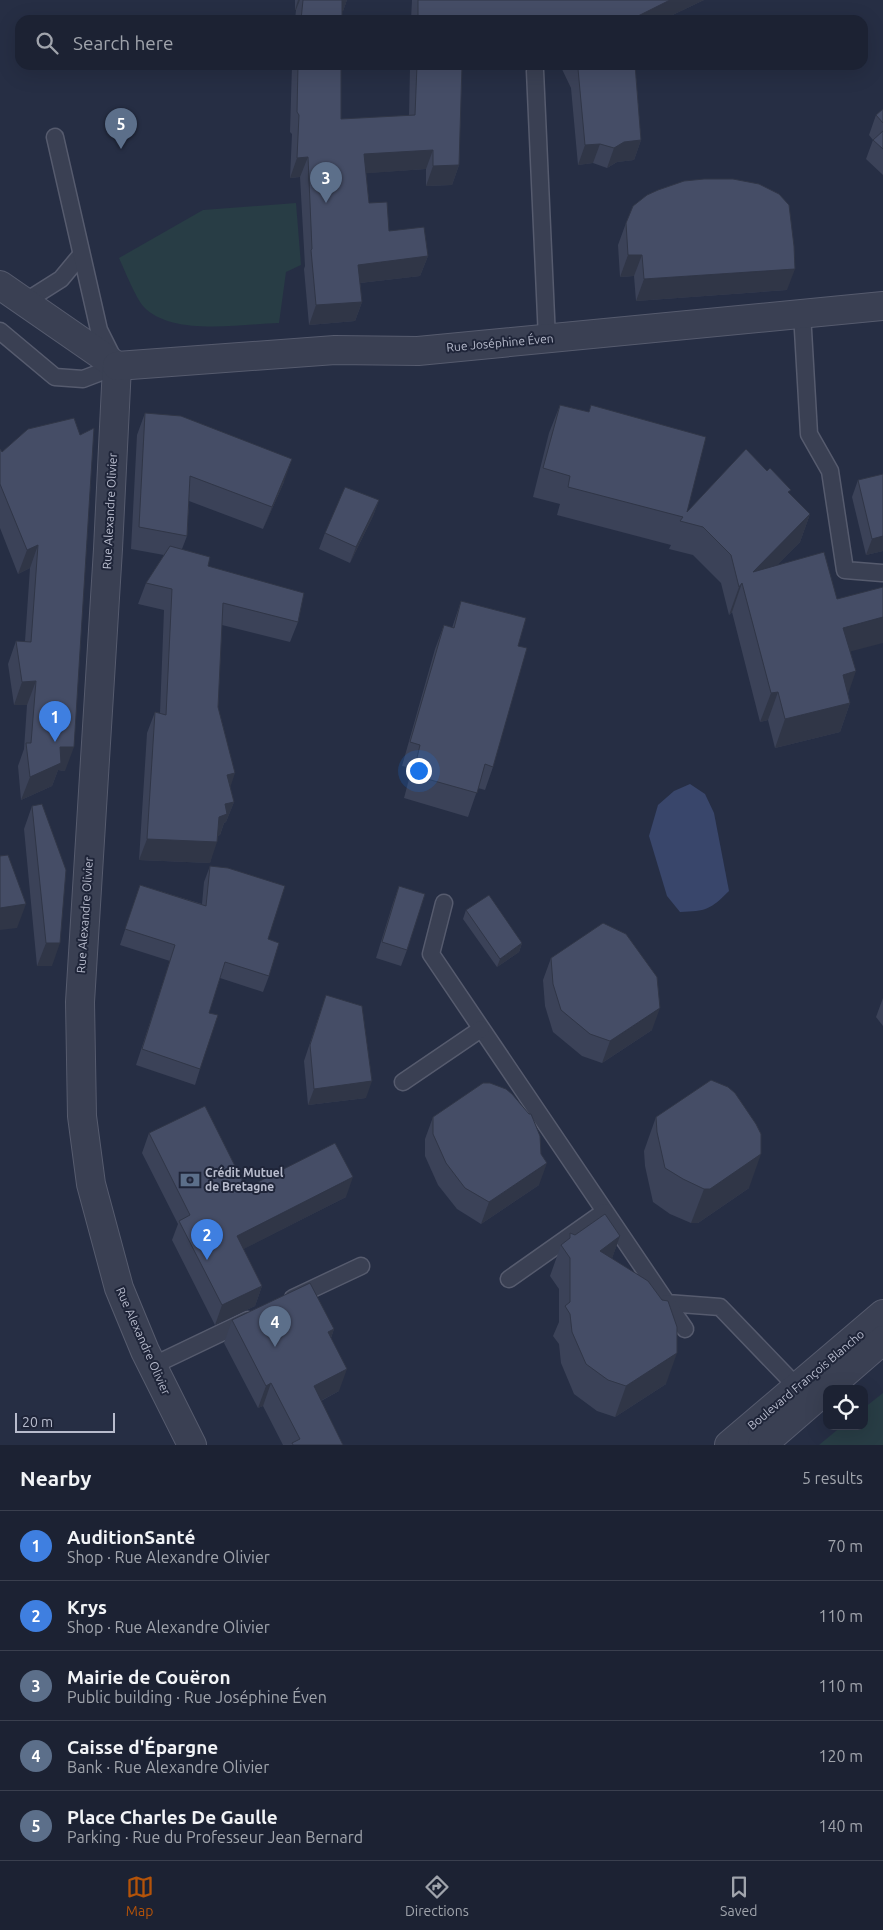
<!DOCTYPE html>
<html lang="en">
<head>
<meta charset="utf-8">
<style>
	body { margin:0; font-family:Ubuntu,sans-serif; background:#252a3b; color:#f1f3f6 }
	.controls { position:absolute; right:15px; bottom:15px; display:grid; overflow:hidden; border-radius:10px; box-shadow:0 5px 20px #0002 }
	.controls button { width:45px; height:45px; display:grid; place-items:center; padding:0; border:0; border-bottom:1px solid #3a3f4e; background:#1c2233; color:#f1f3f6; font:25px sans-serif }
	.scale { position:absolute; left:15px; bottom:12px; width:100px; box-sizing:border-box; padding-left:5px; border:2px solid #b8bccd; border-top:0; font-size:14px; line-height:18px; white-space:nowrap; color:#b8bccd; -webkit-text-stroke:4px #1f2539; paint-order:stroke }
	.you { position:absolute; left:418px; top:770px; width:18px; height:18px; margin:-12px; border:4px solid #fff; border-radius:50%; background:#1a73e8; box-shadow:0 0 0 8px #1a73e833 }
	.badge { display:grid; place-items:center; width:32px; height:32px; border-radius:50%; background:#b45309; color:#fff; font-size:16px; font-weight:700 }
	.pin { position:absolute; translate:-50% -41px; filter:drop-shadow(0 1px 2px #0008) }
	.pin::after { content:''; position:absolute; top:26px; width:18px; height:15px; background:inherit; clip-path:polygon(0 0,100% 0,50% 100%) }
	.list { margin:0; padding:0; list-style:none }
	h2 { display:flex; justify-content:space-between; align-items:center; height:65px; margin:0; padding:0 20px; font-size:21px }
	h2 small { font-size:16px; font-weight:400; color:#a0a4ac }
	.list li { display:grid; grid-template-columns:32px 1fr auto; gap:15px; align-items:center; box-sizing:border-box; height:70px; padding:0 20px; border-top:1px solid #3a3f4e }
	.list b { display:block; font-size:19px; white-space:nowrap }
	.list p { margin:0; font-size:16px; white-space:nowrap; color:#a0a4ac }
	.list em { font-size:16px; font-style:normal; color:#a0a4ac }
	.icon { flex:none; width:28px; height:28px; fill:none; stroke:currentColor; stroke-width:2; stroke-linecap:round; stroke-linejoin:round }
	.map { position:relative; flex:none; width:883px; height:1445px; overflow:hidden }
	.search { position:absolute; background:#1c2233; box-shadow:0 5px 20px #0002; left:15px; right:15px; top:15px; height:55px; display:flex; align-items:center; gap:12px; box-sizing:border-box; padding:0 18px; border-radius:15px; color:#a0a4ac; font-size:19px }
	.sheet { height:415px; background:#1c2233 }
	nav { display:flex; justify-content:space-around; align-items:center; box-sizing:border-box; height:70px; border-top:1px solid #3a3f4e; background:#1c2233; font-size:14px; color:#a0a4ac }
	nav a { display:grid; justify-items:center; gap:2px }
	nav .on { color:#b45309 }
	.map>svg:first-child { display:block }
</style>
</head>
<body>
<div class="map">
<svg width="883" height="1445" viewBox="0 0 883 1445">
	<rect width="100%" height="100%" fill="#262e44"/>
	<g fill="#283d45">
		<path d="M296,203L301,265L286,272L279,323C241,324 171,337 143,306C136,298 124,269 119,258L203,210Z"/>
		<polygon points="883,1393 883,1445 819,1445 842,1426 864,1426 864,1408"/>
	</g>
	<path fill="#39466b" d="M690,784L705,794L714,813L729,891C710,910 706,911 680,912L667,896L649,836L658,805L674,791Z"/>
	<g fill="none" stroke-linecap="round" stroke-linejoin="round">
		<defs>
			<g id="service">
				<polyline points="535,71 547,339"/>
				<polyline points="23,303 61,279 81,255"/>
				<polyline points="802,313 809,434 830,471 845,570 882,573"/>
				<polyline points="0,331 55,377 83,379 117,366 99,330 55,137"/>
				<polyline points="444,903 431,954 667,1303 720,1307 797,1387"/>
				<polyline points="403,1082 481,1029"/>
				<polyline points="509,1279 604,1212"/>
				<polyline points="293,1298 361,1266"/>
				<polyline points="667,1303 685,1329"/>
				<polyline points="152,1366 248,1320"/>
			</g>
			<g id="tertiary">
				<polyline points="0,285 117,366"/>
				<polyline points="117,366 108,549 80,1002 82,1116 91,1184 119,1288 145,1351 192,1445"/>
				<polyline points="117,366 335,350 418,351 883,306"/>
				<polyline points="729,1445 883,1314"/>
				<polyline points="762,1445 883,1340"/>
			</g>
		</defs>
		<use href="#service" stroke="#565b6e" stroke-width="19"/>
		<use href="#tertiary" stroke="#565b6e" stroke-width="30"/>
		<use href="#service" stroke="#3a4053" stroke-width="16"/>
		<use href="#tertiary" stroke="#3a4053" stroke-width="28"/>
	</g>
	<g fill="#3b4258">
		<polygon points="295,0 347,0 343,11 342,11 342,20 295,20 296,10 295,10"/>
		<polygon points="412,0 704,0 662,20 411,20"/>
		<polygon points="292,65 341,65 341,119 409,116 410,67 396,67 396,65 462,65 459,165 452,185 426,186 426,169 366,173 369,203 389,231 428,256 420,276 360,283 362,302 355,321 309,325 304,269 305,266 300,177 290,178 292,134 290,132"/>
		<polygon points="560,65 635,65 641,140 634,160 617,162 607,168 593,163 578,165 571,88"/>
		<polygon points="883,109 883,175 866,159 873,140 869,135 876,115"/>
		<polygon points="626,223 787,290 636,301 634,276 620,277 618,245"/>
		<polygon points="560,405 589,412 591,405 687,512 790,494 810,514 800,542 777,565 850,652 848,694 850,703 840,732 775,748 768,720 760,722 732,612 729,615 721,583 693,555 669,549 671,545 557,515 560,504 533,497 549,433"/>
		<polygon points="145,413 284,482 263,529 189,501 187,536 182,549 208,566 298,622 290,642 222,625 218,707 230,788 234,802 226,822 224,823 220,835 217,836 210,863 139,860 147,733 155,712 160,713 164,610 138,604 146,583 164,555 131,549 137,435"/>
		<polygon points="28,429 65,771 58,770 52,786 21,800 18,766 24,749 27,705 14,705 8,664 16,641 25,641 30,568 18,574 0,528 0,449 2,452"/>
		<polygon points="858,480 883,551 866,555 852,497"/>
		<polygon points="379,500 373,516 350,563 319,549 325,533"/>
		<polygon points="461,601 518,646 493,767 485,790 478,788 468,817 404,798 412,768 402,766 435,649 444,625 452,628"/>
		<polygon points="32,806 52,966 37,966 24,829"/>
		<polygon points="210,866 268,939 269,976 263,992 220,978 209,1013 200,1069 195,1085 136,1065 170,961 120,945 140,885 202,904 204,882"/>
		<polygon points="399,886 407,950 401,966 376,958 393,903"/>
		<polygon points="466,910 522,943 519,952 497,967 463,919"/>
		<polygon points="551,958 652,1030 602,1063 582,1056 553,1032 545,1006 543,980"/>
		<polygon points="326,995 366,1098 308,1105 304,1061"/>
		<polygon points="883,998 883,1026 876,1017"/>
		<polygon points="433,1117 539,1185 481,1224 457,1209 438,1185 425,1156 425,1139"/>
		<polygon points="656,1117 749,1188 698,1223 691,1223 670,1214 653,1202 645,1166 644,1151"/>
		<polygon points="149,1133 246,1188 346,1197 243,1249 262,1286 255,1306 215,1325 172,1240 178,1224 142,1153"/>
		<polygon points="570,1233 575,1235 620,1236 612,1258 666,1384 615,1417 597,1411 574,1394 561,1363 559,1344 553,1336 559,1322 559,1289 550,1276 561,1245 568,1240"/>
		<polygon points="232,1320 334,1329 331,1338 339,1391 321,1401 343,1445 283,1445 263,1406 258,1408 224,1343"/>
	</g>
	<g fill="#303647">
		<polygon points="298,0 300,0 296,10 295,10"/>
		<polygon points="339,0 347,0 343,11 335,11"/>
		<polygon points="670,0 704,0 662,20 631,20 632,19"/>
		<polygon points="507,16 560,18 559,20 499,20"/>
		<polygon points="396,65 411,65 410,67 396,67"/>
		<polygon points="641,140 634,160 617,162 607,168 614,148 624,142"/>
		<polygon points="600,144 593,163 578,165 585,145"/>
		<polygon points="433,150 426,169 357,174 364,154"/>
		<polygon points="308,157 300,177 290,178 297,158"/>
		<polygon points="459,165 452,185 426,186 433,166"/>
		<polygon points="628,255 642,255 634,276 620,277"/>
		<polygon points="428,256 420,276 351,284 358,265"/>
		<polygon points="795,269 787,290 636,301 644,279"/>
		<polygon points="362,302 355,321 309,325 316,305"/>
		<polygon points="292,459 284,482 263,529 272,507"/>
		<polygon points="379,500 373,516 350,563 356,547"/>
		<polygon points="810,514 800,542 746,597 753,572"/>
		<polygon points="883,536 883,551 866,555 872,539"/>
		<polygon points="38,545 30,568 18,574 27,550"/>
		<polygon points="742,583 732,612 729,615 739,587"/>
		<polygon points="883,617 883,643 833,656 843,628"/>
		<polygon points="856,671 846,700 843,675"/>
		<polygon points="36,681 27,705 14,705 22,682"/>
		<polygon points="778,692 768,720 760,722 771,693"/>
		<polygon points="850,703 840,732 775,748 785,719"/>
		<polygon points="60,747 74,747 65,771 58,770 52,786 21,800 30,777"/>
		<polygon points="235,773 228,794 227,775"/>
		<polygon points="234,802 226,822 224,823 220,835 211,838 219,817 225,804"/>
		<polygon points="147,839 217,842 210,863 139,860"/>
		<polygon points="26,904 17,928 0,930 0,908"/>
		<polygon points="46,943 60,943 52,966 37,966"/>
		<polygon points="522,943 519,952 497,967 500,959"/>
		<polygon points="660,1008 652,1030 602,1063 610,1041"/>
		<polygon points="372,1081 366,1098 308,1105 314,1089"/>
		<polygon points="761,1154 749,1188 698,1223 691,1223 704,1189"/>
		<polygon points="547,1163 539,1185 481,1224 489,1202"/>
		<polygon points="353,1177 346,1197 230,1256 237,1236"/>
		<polygon points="620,1236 609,1267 600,1251"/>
		<polygon points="262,1286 255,1306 215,1325 222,1305"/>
		<polygon points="334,1329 326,1352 328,1332"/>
		<polygon points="677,1353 666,1384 615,1417 626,1386"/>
		<polygon points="347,1369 339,1391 305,1409 314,1386"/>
		<polygon points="271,1383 263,1406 258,1408 266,1386"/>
	</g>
	<g fill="#454d66" stroke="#303647">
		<polygon points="303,0 342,0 342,20 301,20"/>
		<polygon points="418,0 670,0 632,19 632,20 560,20 560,18 507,16 499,20 418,20"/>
		<polygon points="298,65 341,65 341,119 415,115 417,65 462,65 459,165 433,166 433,150 364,154 369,203 387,202 389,231 424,227 428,256 358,265 362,302 316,305 311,250 312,249 308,157 297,158 299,115 297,112"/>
		<polygon points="577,65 635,65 641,140 624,142 614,148 600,144 585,145 578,69"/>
		<polygon points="883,109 883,123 876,115"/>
		<polygon points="883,131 883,149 873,140"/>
		<polygon points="704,179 733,179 759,184 779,194 789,205 794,246 795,269 644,279 642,255 628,255 626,223 633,206 647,195 658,190 684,181"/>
		<polygon points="560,405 589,412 591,405 706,437 687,512 746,449 767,471 770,468 791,490 788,492 810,514 753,572 824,552 837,599 883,587 883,617 843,628 856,671 843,675 850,703 785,719 778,692 771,693 742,583 739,587 731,555 703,527 680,521 683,517 568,487 570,476 543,468"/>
		<polygon points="145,413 181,416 292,459 272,507 190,476 187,536 139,527"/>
		<polygon points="74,418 80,435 94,428 74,747 60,747 61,763 30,777 26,743 31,743 36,681 22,682 16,641 31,642 38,545 27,550 0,484 0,449 2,452 28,429"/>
		<polygon points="883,474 883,536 872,539 858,480"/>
		<polygon points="345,487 379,500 356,547 325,533"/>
		<polygon points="170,546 210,557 208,566 304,593 298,622 223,603 218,707 235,773 227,775 234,802 225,804 227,814 219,817 217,842 147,839 155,712 166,715 172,589 146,583"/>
		<polygon points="461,601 526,618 518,646 527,648 493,767 485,764 477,793 413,775 420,745 410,742 444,625 454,628"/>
		<polygon points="42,804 66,870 60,943 46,943 32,806"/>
		<polygon points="8,855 26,904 0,908 0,856"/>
		<polygon points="210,866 228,868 285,886 268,939 279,943 269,976 225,962 209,1013 218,1015 200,1069 142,1049 175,945 125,929 140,885 206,906"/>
		<polygon points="399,886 425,894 407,950 382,942"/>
		<polygon points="489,895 522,943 500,959 466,910"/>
		<polygon points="603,923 626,934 657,977 660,1008 610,1041 590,1034 561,1010 553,984 551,958"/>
		<polygon points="326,995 362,1006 372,1081 314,1089 310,1045"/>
		<polygon points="711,1080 728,1087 735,1093 756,1124 761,1134 761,1154 710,1189 704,1189 683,1179 665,1168 657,1132 656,1117"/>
		<polygon points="483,1083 490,1083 506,1089 512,1094 529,1114 531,1114 540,1136 541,1154 547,1163 489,1202 465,1188 446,1163 433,1134 433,1117"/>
		<polygon points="205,1106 246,1188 335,1143 353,1177 237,1236 262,1286 222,1305 179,1221 190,1215 149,1133"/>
		<polygon points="605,1214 620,1236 600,1251 648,1281 662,1300 668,1301 677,1327 677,1353 626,1386 608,1380 586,1364 572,1332 570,1314 565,1306 570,1302 570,1258 561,1245 570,1238 570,1233 575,1235"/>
		<polygon points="310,1283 334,1329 328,1332 347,1369 314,1386 343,1445 293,1445 292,1443 300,1439 271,1383 266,1386 232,1320"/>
	</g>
	<defs>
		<symbol id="bank-bare" viewBox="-9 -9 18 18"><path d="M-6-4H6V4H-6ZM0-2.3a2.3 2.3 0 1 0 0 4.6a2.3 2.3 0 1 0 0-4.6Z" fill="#5c6f8a" stroke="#1f2539" stroke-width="2.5" paint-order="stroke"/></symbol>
	</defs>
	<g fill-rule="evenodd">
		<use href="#bank-bare" x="176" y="1166" width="28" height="28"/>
	</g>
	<g text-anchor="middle" stroke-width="4" stroke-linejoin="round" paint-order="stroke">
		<g font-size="12" fill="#b8bccd" stroke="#1f2539">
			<text transform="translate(500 343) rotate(-5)" y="4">Rue Joséphine Éven</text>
			<text transform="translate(110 511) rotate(-87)" y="4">Rue Alexandre Olivier</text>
			<text transform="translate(85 915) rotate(-86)" y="4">Rue Alexandre Olivier</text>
			<text transform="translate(143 1341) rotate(66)" y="4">Rue Alexandre Olivier</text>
			<text transform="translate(806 1380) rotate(-40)" y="4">Boulevard François Blancho</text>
		</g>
		<g font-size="12" font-weight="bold" fill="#b8bccd" stroke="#1f2539" text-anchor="start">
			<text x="205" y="1177">Crédit Mutuel<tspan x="205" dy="14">de Bretagne</tspan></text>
		</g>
	</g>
</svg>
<div class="controls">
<button><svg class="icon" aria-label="locate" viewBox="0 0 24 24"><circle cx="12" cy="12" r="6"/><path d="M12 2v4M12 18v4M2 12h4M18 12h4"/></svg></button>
</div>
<div class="scale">20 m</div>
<div class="you"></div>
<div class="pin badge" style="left:55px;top:742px;background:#3f7fe0">1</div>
<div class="pin badge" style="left:207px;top:1260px;background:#3f7fe0">2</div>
<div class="pin badge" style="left:326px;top:203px;background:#5c6f8a">3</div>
<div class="pin badge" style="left:275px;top:1347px;background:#5c6f8a">4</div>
<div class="pin badge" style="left:121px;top:149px;background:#5c6f8a">5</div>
<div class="search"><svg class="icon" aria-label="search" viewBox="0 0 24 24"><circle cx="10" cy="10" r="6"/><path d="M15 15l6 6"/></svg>Search here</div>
</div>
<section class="sheet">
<h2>Nearby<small>5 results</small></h2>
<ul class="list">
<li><span class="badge" style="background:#3f7fe0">1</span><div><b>AuditionSanté</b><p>Shop · Rue Alexandre Olivier</p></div><em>70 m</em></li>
<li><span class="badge" style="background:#3f7fe0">2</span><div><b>Krys</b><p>Shop · Rue Alexandre Olivier</p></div><em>110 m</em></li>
<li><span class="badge" style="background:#5c6f8a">3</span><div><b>Mairie de Couëron</b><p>Public building · Rue Joséphine Éven</p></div><em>110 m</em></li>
<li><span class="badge" style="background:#5c6f8a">4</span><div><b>Caisse d'Épargne</b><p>Bank · Rue Alexandre Olivier</p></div><em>120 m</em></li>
<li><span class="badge" style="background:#5c6f8a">5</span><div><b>Place Charles De Gaulle</b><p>Parking · Rue du Professeur Jean Bernard</p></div><em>140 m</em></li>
</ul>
</section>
<nav>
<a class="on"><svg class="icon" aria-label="map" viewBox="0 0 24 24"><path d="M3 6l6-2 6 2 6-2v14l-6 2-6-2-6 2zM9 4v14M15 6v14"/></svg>Map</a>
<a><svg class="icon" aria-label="directions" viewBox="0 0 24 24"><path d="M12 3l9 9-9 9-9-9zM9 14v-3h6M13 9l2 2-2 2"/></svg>Directions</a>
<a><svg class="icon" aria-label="saved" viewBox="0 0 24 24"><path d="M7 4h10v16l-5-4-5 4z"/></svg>Saved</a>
</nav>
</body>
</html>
